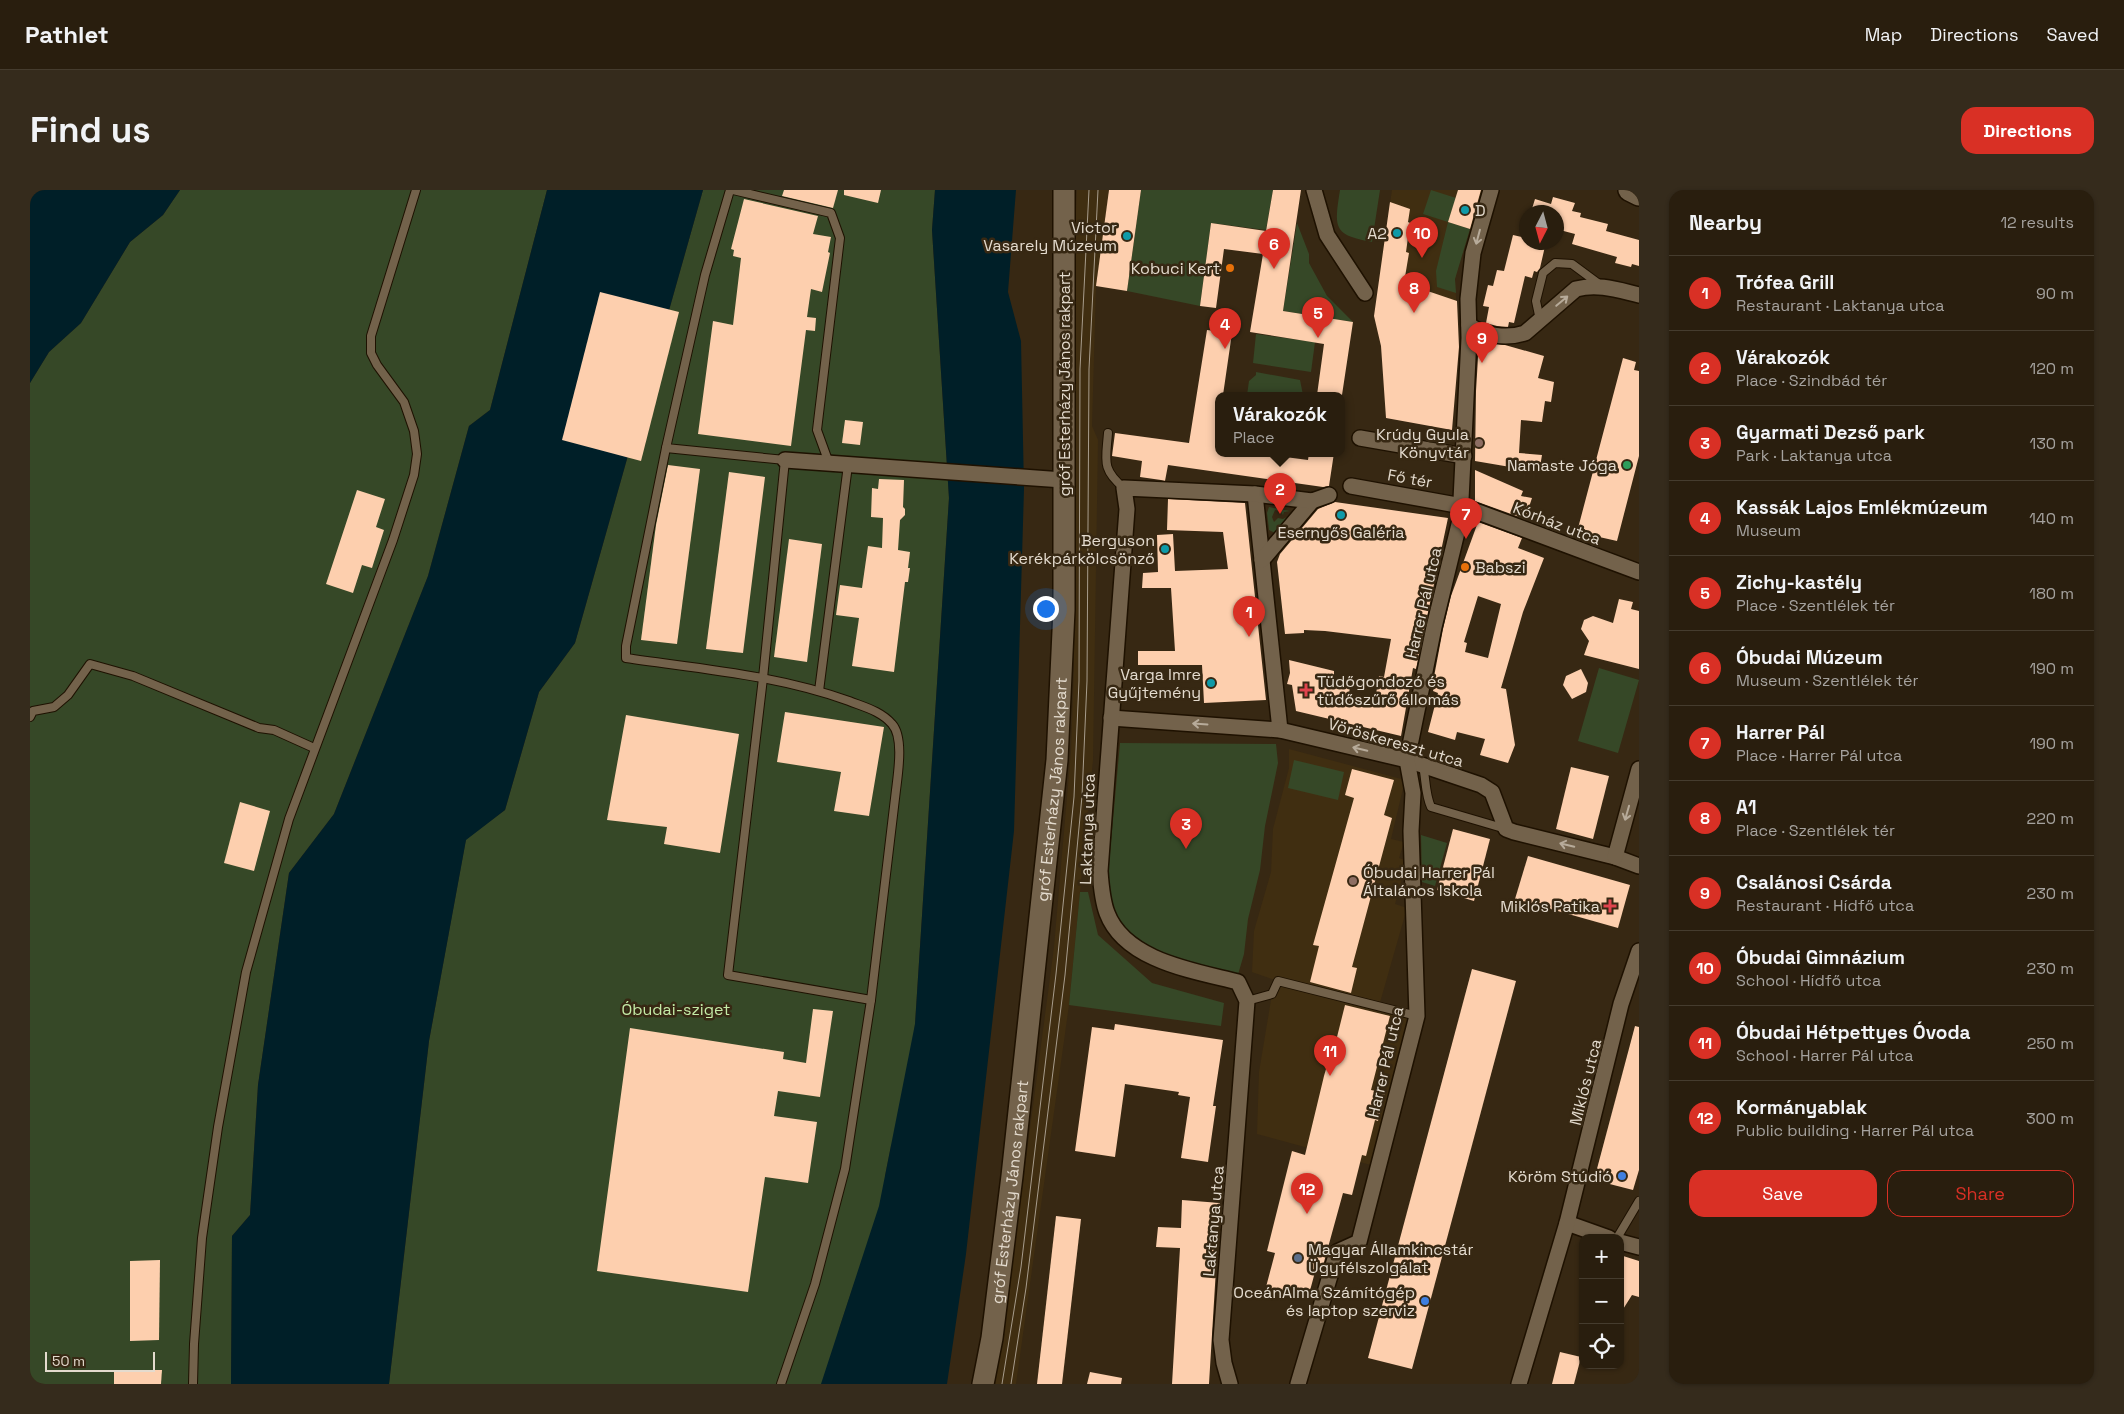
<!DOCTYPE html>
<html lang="en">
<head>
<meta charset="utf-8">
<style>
	body { margin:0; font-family:"Space Grotesk",sans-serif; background:#352b1c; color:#f1f3f6 }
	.controls { position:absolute; right:15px; bottom:15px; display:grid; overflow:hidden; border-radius:10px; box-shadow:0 1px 4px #0004 }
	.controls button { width:45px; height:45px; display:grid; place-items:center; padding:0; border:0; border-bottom:1px solid #453c2e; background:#291e0e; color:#f1f3f6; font:25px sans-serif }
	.compass { position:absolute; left:1489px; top:15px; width:45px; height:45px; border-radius:50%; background:#291e0e; box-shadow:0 1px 4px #0004; rotate:186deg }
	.scale { position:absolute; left:15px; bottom:12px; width:110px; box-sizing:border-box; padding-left:5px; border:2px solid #e4dbce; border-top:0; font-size:14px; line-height:18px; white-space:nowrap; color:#e4dbce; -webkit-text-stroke:4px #372813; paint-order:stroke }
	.you { position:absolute; left:1015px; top:418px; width:18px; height:18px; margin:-12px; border:4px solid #fff; border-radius:50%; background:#1a73e8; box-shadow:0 0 0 8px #1a73e833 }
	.badge { display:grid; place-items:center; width:32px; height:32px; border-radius:50%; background:#d93025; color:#fff; font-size:16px; font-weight:700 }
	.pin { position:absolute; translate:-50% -41px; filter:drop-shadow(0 1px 2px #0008) }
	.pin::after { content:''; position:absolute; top:26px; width:18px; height:15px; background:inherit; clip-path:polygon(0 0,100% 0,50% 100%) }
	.popup { position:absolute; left:1185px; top:202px; width:130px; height:65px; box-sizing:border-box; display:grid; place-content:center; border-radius:10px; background:#291e0e; filter:drop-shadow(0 1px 4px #0005); font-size:16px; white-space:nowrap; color:#a5a29e }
	.popup b { font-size:19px; color:#f1f3f6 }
	.popup::after { content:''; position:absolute; left:50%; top:100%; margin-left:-10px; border:10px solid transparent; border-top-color:#291e0e }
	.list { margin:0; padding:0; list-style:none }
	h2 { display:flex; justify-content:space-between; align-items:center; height:65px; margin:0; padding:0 20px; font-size:21px }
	h2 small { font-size:16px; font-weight:400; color:#a5a29e }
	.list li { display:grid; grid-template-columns:32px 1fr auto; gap:15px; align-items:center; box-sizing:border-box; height:75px; padding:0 20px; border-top:1px solid #453c2e }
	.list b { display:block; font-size:19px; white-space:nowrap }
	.list p { margin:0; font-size:16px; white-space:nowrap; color:#a5a29e }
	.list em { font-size:16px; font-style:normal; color:#a5a29e }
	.actions { display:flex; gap:10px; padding:15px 20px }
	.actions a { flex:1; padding:11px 0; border:1px solid #d93025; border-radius:15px; text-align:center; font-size:18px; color:#d93025 }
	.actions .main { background:#d93025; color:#fff }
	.icon { flex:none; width:28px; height:28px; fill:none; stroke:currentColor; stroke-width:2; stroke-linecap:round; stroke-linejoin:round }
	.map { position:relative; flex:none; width:1609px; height:1194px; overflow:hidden; border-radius:15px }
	header { display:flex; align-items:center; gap:30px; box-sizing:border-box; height:70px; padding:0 25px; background:#291e0e; border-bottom:1px solid #453c2e }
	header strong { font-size:24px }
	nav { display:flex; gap:28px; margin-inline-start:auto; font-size:18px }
	.intro { display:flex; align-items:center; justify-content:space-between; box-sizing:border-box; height:120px; padding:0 30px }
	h1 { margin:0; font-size:35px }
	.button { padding:12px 22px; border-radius:15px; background:#d93025; color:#fff; font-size:18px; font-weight:700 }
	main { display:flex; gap:30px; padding:0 30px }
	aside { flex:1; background:#291e0e; border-radius:15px; box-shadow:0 1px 4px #0004 }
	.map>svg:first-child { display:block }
</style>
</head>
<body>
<header>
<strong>Pathlet</strong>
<nav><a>Map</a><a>Directions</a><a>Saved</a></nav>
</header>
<div class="intro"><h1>Find us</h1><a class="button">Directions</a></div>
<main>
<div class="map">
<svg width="1609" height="1194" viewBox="0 0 1609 1194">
	<rect width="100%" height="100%" fill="#372813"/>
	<g fill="#402e11">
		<polygon points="1047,0 1079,0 1066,96 1062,236 1068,250 1063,570 1039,815 986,1194 964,1194 973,1144 1024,757 1041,561 1044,480 1043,81"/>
		<polygon points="1362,0 1455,0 1442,40 1439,39 1425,89 1428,140 1414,148 1350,82"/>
		<polygon points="1259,559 1375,590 1361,649 1374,652 1369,668 1377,671 1365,714 1377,718 1349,816 1387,826 1348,977 1227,944 1229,882 1242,804 1248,791 1222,782 1224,741 1241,682 1243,639 1259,578"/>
	</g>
	<g fill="#364827">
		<polygon points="150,0 517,0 460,220 439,236 398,386 304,624 259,683 228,895 220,1025 202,1046 201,1194 0,1194 0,193 19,162 51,133 100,52 133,25"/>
		<polygon points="673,0 905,0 902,40 919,308 885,834 876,930 861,956 855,986 856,1017 824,1094 809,1139 807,1194 359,1194 399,851 436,649 475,620 509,502 545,453"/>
		<polygon points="1111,0 1243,0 1236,40 1181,33 1170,116 1097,101"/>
		<path d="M1310,0H1350L1342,52C1303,45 1304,38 1310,0Z"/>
		<polygon points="1401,0 1426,8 1418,32 1440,39 1425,89 1426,103 1407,97 1406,81 1418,32 1393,24"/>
		<polygon points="1267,33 1279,64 1279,73 1297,106 1323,132 1253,121"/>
		<polygon points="1226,144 1285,152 1281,182 1223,173"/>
		<polygon points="1226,182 1270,190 1273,205 1217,205 1219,191 1226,185"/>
		<polygon points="1239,317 1260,321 1254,322 1253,325 1250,321 1245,320 1242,327 1244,332 1248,328 1253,329 1261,325 1245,343 1239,340 1237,323"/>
		<polygon points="1569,478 1609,490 1588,563 1548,551"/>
		<polygon points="1090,553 1246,554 1248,573 1235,636 1230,680 1218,729 1214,764 1207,788 1132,765 1106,749 1091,734 1082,719 1078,685"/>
		<polygon points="1264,570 1314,582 1308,610 1258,598"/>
		<polygon points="1391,645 1417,653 1405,696 1392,692"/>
		<polygon points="1050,702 1058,702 1068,745 1122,793 1194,813 1191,836 1039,815"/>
	</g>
	<g fill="#001f28">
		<polygon points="0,0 150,0 133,25 100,52 51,133 19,162 0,193"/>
		<polygon points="517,0 673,0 545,453 509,502 475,620 436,650 399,851 359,1194 201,1194 202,1046 220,1025 228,895 259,683 304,624 398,386 439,236 460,220"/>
		<polygon points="905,0 986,0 978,102 991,151 994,299 984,641 936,1064 917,1194 791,1194 849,1016 885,834 919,308 902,40"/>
	</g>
	<g fill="#fdcfae" fill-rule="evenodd">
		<polygon points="754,0 808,0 803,18 752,6"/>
		<polygon points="814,0 851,0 848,13 814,5"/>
		<polygon points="1079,0 1111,0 1097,101 1066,96"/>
		<polygon points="1243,0 1271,0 1253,121 1323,132 1312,205 1287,205 1294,154 1220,142 1233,64 1194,59 1186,118 1170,116 1181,33 1236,41"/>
		<polygon points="1428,0 1451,0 1440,39 1418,32"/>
		<polygon points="1523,7 1545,13 1542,21 1551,23 1550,27 1578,34 1576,41 1609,50 1609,76 1602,74 1601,77 1585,73 1587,67 1542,54 1545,44 1526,39 1526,22 1501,22 1505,9 1521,14"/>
		<polygon points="714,9 788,26 783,44 801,47 798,62 800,63 792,102 781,99 777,127 786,128 785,141 776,140 761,256 668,244 683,131 703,135 711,68 703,66 704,60 701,59"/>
		<polygon points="1360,12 1380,19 1378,32 1380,33 1376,62 1379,63 1374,93 1427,111 1429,157 1422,240 1356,228 1351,156 1344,126"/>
		<polygon points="1483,45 1496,48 1496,52 1516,52 1510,78 1507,82 1504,81 1502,88 1495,86 1484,133 1479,132 1478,137 1467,136 1456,133 1459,117 1453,116 1458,95 1463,96 1467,80 1474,81"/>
		<polygon points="570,102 649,122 611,271 532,250"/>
		<polygon points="1177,140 1202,143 1193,205 1189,205 1189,235 1186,257 1189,257 1189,263 1226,263 1278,270 1279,263 1304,263 1299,296 1293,297 1138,275 1135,291 1131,290 1110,287 1112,271 1082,266 1085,243 1159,253"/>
		<polygon points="1449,151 1475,155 1514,166 1508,188 1524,192 1521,212 1515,211 1512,232 1491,230 1489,263 1512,265 1510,277 1493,275 1492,279 1445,271 1446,201"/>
		<polygon points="1593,168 1606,172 1604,180 1609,181 1609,266 1587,351 1547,342"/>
		<polygon points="815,230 833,232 830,255 812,253"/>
		<polygon points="638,275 670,279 647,454 611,450 626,335"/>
		<polygon points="1445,280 1493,301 1491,306 1502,308 1495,329 1445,311"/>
		<polygon points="699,282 735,287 713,463 676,459"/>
		<polygon points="849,289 874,290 873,317 875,319 875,325 870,330 868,360 880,362 878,378 880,378 878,392 875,392 864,482 822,476 829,428 806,425 810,395 832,398 838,356 852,358 853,328 841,327 842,298 848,299"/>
		<polygon points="327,300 355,309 346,337 354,340 342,378 332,375 323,403 296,394"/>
		<polygon points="1138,309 1215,313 1236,510 1174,513 1172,475 1108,475 1108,461 1145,461 1141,398 1112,398 1113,383 1128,382 1127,345 1143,344 1145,381 1198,379 1193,342 1137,340"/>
		<polygon points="1305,312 1418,328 1386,479 1383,478 1371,546 1266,521 1262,495 1257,494 1260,483 1259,470 1304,481 1304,494 1320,497 1318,510 1344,516 1349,486 1354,487 1361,449 1295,441 1274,440 1274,443 1255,444 1247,372 1250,364 1288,319"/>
		<path d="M1448,332L1492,348L1488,358L1514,368L1493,422L1471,498L1476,499L1485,555L1478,573L1450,565L1455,549L1427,542L1425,550L1398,542L1408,503L1403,501L1405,493L1403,492L1413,439L1421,406ZM1448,406L1471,414L1458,468L1435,462L1437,453L1434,452Z"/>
		<polygon points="759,349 792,354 777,472 744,467"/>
		<polygon points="1589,409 1603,412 1601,419 1609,421 1609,479 1554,465 1559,451 1551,439 1554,430 1563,426 1583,433"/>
		<polygon points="1551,479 1558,493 1556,502 1542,509 1533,495 1536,486"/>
		<polygon points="755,522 854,537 839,626 804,621 811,582 747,572"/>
		<polygon points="596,525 709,544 690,663 634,654 637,637 577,630"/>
		<polygon points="1541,577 1579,586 1563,649 1526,639"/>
		<polygon points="1322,579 1364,590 1354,625 1362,628 1322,777 1327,778 1321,803 1280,792 1289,756 1283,755 1324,608 1315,605"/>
		<polygon points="210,612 240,621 224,681 194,673"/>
		<polygon points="1423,639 1460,649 1444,711 1407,700"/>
		<polygon points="1498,666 1600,695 1588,738 1485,709"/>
		<polygon points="1442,779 1486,791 1382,1179 1338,1168"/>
		<polygon points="1315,815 1360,826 1341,900 1355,903 1348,931 1345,930 1336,966 1332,965 1322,1005 1313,1003 1291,1083 1285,1082 1278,1108 1236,1097 1245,1063 1237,1061 1262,961 1275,965 1294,886 1304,851 1306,851"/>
		<polygon points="783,819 803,821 790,907 748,901 744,926 787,932 778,993 735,987 718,1102 567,1081 600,838 754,862 753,869 776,873"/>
		<polygon points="1085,834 1193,850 1183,916 1186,916 1178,972 1151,968 1160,907 1148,905 1149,902 1095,894 1085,967 1045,961 1062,837 1084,840"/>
		<polygon points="1605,836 1609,837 1609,980 1603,1000 1564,990"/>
		<polygon points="1152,1010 1190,1013 1179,1194 1142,1194 1150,1058 1126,1057 1128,1037 1151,1038"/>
		<polygon points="1026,1026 1051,1029 1032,1194 1007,1194"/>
		<polygon points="1590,1065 1609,1071 1609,1107 1602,1105 1590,1124"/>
		<polygon points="130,1070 129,1150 100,1151 100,1071"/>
		<polygon points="1530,1162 1551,1167 1544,1194 1522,1194"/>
		<polygon points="84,1180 132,1180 131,1194 84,1194"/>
		<polygon points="1060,1182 1092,1188 1091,1194 1057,1194"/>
	</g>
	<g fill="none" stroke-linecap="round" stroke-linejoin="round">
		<defs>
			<g id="lane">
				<polyline points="700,0 675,85 636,258 755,270 733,488 698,785 841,810"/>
				<polyline points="703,0 801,23 810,48 787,240 799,273"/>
				<polyline points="1510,130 1506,111 1513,83 1525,73 1542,74 1569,94"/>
				<path d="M1078,243C1076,270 1071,279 1094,298"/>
				<path d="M636,258L596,456V468C671,479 747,485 819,511C834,517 851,521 862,534C874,547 868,583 866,600L841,810L815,979L785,1094L751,1194"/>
				<polyline points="789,501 818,275"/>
				<polyline points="0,527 3,521 24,517 38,505 60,474 103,486 229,538 244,540 284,558"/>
				<path d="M1393,576C1396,589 1395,604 1401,617L1476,639"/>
				<polyline points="1217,811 1242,804 1248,791 1387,826"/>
				<polyline points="1587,1048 1609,1011"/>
				<polyline points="163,1194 164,1154 172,1048 188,937 216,782 259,629 363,350 384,285 387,264 384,241 374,212 347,175 341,163 341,146 386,0"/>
			</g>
			<g id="street">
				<polyline points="1284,0 1297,45 1335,103"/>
				<path d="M1439,135C1454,146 1477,149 1495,143L1546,99C1568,93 1588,100 1609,105"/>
				<polyline points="1330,248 1434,266"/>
				<polyline points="755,270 1033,290"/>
				<polyline points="1321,296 1432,316 1609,382"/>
				<polyline points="1225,304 1250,540"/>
				<polyline points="1232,370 1282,311"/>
				<polyline points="1081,528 1250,540 1377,570 1451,595 1462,602 1476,639 1484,642 1585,667 1609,676"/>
				<polyline points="1585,667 1609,579"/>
				<polyline points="1537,1033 1579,1048"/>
				<polyline points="1590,1052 1609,1057"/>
				<path d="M1200,1194L1194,1173L1191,1150L1217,811L1208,792C1165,781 1095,771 1077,723C1072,710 1071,695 1070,681L1097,319L1094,298L1225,304L1282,311L1299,305"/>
				<polyline points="1268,1194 1307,1062 1329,1052 1387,826 1381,641 1383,603 1377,570 1404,437 1430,330 1439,148 1438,109 1443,63 1461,0"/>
				<polyline points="1489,1194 1537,1033 1591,814 1609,761"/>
			</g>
			<g id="secondary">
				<polyline points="1599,0 1609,5"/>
				<path id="s1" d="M953,1194L962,1148L982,986L1027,570L1034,420V0"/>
			</g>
		</defs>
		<use href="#lane" stroke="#1e1100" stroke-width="10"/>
		<use href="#street" stroke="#1e1100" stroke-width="18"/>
		<use href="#secondary" stroke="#1e1100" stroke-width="24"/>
		<use href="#lane" stroke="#73624b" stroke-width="8"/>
		<use href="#street" stroke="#73624b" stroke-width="15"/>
		<use href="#secondary" stroke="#73624b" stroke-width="21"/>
		<g stroke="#a89d8d" stroke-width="1">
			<polyline points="972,1194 991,1077 1026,784 1044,607 1049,491 1050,179 1059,0"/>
			<polyline points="981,1194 996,1098 1035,785 1052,606 1057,491 1059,179 1068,0"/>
		</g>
	</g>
	<defs><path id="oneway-shaft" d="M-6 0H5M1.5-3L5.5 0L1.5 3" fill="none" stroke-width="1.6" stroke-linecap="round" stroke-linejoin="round" transform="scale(1.25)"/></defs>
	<g stroke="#b7ab9a">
		<use href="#oneway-shaft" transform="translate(1448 47) rotate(105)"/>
		<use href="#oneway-shaft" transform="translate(1532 111) rotate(-40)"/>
		<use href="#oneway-shaft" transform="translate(1170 534) rotate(-176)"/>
		<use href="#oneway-shaft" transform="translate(1330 559) rotate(-167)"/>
		<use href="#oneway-shaft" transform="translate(1597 623) rotate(106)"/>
		<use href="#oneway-shaft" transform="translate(1537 655) rotate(-166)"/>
	</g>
	<g fill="#0f9aa8" stroke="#372813" stroke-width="2">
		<circle cx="1435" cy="20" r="5"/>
		<circle cx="1367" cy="43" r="5"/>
		<circle cx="1097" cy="46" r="5"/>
		<circle cx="1311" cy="325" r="5"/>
		<circle cx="1135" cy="359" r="5"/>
		<circle cx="1181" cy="493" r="5"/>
	</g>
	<g fill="#e8710a" stroke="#372813" stroke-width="2">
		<circle cx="1200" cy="78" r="5"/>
		<circle cx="1435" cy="377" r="5"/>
	</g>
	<g fill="#8d6e63" stroke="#372813" stroke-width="2">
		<circle cx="1449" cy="253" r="5"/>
		<circle cx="1323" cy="691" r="5"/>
	</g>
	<circle fill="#2e9e5b" stroke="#372813" stroke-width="2" cx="1597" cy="275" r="5"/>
	<g fill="#e0444e" stroke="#372813" stroke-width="2">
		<path d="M1273.5 492.5h5v5h5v5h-5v5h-5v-5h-5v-5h5z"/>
		<path d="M1577.5 708.5h5v5h5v5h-5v5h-5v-5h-5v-5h5z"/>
	</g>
	<g fill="#3f7fe0" stroke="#372813" stroke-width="2">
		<circle cx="1592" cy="986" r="5"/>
		<circle cx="1395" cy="1111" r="5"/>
	</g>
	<circle fill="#5c6f8a" stroke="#372813" stroke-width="2" cx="1268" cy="1068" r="5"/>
	<g text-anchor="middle" stroke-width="5" stroke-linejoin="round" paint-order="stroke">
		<g font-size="16" fill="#e4dbce" stroke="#372813" text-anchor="end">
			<text x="1445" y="26" text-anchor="start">D</text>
			<text x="1087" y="43">Victor<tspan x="1087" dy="18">Vasarely Múzeum</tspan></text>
			<text x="1357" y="49">A2</text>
			<text x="1190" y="84">Kobuci Kert</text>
			<text x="1439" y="250">Krúdy Gyula<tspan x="1439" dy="18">Könyvtár</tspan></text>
			<text x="1587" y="281">Namaste Jóga</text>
			<text x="1311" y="348" text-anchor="middle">Esernyős Galéria</text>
			<text x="1125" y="356">Berguson<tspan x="1125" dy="18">Kerékpárkölcsönző</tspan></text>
			<text x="1445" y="383" text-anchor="start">Babszi</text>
			<text x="1171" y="490">Varga Imre<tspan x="1171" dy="18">Gyűjtemény</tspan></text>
			<text x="1287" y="497" text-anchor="start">Tüdőgondozó és<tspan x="1287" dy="18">tüdőszűrő állomás</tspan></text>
			<text x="1333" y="688" text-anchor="start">Óbudai Harrer Pál<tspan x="1333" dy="18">Általános Iskola</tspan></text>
			<text x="1570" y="722">Miklós Patika</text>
			<text x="1582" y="992">Köröm Stúdió</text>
			<text x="1278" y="1065" text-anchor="start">Magyar Államkincstár<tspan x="1278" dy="18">Ügyfélszolgálat</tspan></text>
			<text x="1385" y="1108">OceánAlma Számítógép<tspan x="1385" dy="18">és laptop szerviz</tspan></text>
		</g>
		<g font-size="16" fill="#e4dbce" stroke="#372813">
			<text transform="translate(1034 194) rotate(-90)" y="6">gróf Esterházy János rakpart</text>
			<text transform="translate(1380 288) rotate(10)" y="6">Fő tér</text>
			<text transform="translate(1527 333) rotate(21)" y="6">Kórház utca</text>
			<text transform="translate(1393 413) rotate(-77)" y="6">Harrer Pál utca</text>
			<text transform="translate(1366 552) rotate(16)" y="6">Vöröskereszt utca</text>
			<text dy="6" stroke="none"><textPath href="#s1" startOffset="599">gróf Esterházy János rakpart</textPath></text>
			<text transform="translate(1057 639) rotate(-88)" y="6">Laktanya utca</text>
			<text transform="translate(1355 872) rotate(-77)" y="6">Harrer Pál utca</text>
			<text transform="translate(1555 892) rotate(-76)" y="6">Miklós utca</text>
			<text dy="6" stroke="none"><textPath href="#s1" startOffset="194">gróf Esterházy János rakpart</textPath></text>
			<text transform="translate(1183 1031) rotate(-85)" y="6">Laktanya utca</text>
		</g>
		<g font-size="16" fill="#c4eba7" stroke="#372813">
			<text x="646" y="825">Óbudai-sziget</text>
		</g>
	</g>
</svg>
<div class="controls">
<button>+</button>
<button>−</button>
<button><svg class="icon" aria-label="locate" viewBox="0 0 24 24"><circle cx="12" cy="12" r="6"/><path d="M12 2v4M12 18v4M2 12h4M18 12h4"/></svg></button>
</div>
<svg class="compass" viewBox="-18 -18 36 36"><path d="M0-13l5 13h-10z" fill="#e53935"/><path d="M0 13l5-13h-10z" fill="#a5a29e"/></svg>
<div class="scale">50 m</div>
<div class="you"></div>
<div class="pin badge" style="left:1219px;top:447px">1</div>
<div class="pin badge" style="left:1250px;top:324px">2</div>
<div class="popup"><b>Várakozók</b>Place</div>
<div class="pin badge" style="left:1156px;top:659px">3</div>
<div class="pin badge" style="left:1195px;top:159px">4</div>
<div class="pin badge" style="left:1288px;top:148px">5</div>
<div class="pin badge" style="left:1244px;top:79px">6</div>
<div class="pin badge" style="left:1436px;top:349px">7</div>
<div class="pin badge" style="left:1384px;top:123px">8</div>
<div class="pin badge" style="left:1452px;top:173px">9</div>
<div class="pin badge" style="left:1392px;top:68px">10</div>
<div class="pin badge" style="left:1300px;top:886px">11</div>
<div class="pin badge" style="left:1277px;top:1024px">12</div>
</div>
<aside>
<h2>Nearby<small>12 results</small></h2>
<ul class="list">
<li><span class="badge">1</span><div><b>Trófea Grill</b><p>Restaurant · Laktanya utca</p></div><em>90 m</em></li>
<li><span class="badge">2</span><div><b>Várakozók</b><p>Place · Szindbád tér</p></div><em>120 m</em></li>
<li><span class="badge">3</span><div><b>Gyarmati Dezső park</b><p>Park · Laktanya utca</p></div><em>130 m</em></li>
<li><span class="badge">4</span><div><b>Kassák Lajos Emlékmúzeum</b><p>Museum</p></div><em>140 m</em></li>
<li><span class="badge">5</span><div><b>Zichy-kastély</b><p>Place · Szentlélek tér</p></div><em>180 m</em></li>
<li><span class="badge">6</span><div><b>Óbudai Múzeum</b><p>Museum · Szentlélek tér</p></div><em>190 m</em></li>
<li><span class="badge">7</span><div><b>Harrer Pál</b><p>Place · Harrer Pál utca</p></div><em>190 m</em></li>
<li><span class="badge">8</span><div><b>A1</b><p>Place · Szentlélek tér</p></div><em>220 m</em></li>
<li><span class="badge">9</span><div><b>Csalánosi Csárda</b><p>Restaurant · Hídfő utca</p></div><em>230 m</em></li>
<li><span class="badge">10</span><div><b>Óbudai Gimnázium</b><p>School · Hídfő utca</p></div><em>230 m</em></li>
<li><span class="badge">11</span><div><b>Óbudai Hétpettyes Óvoda</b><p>School · Harrer Pál utca</p></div><em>250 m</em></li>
<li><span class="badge">12</span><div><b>Kormányablak</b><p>Public building · Harrer Pál utca</p></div><em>300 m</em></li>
</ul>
<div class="actions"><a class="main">Save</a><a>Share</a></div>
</aside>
</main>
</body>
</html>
